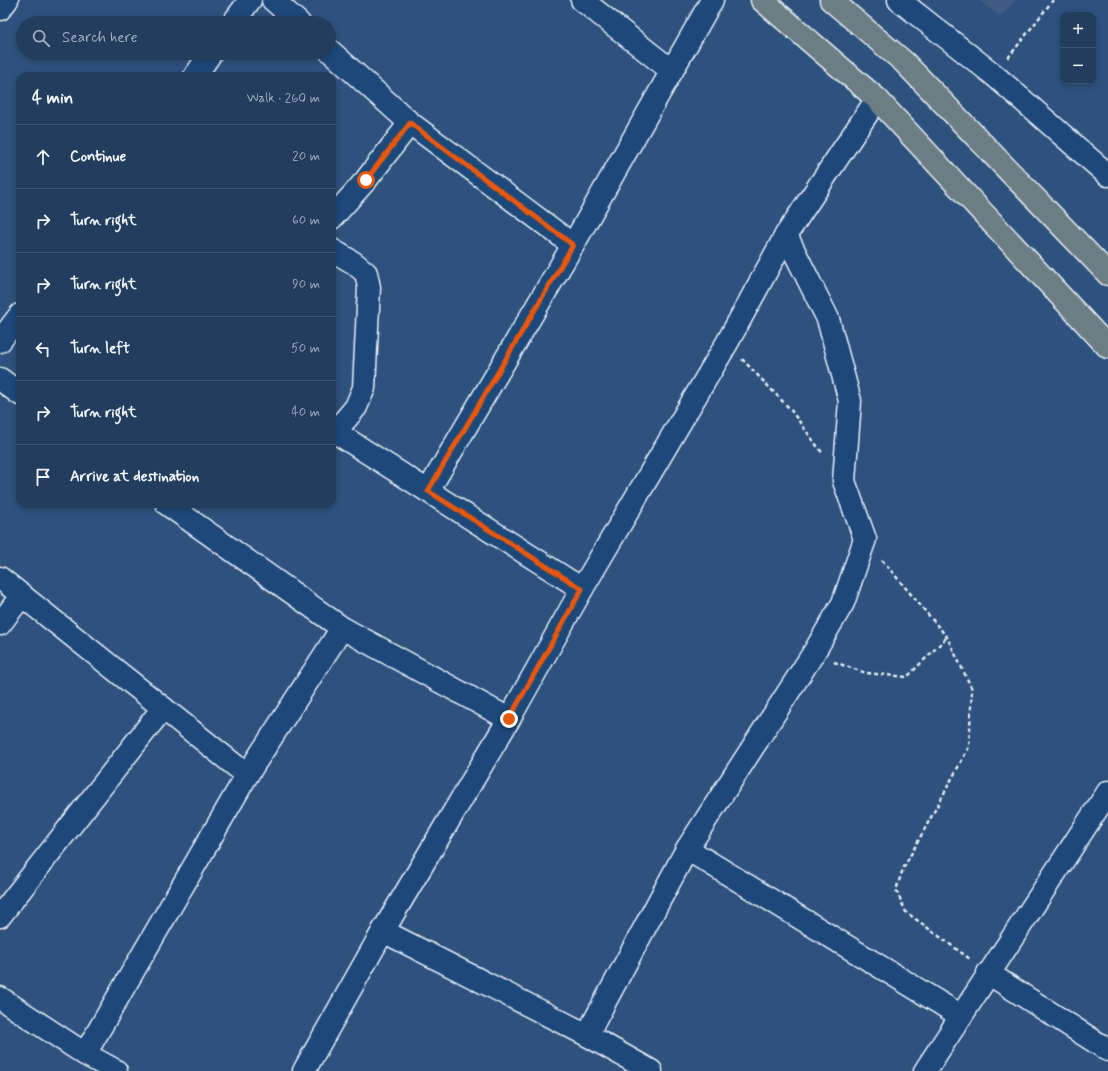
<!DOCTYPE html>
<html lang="en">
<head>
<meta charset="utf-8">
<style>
	body { margin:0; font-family:Mynerve,sans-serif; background:#2e4867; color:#f1f3f6 }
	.controls { position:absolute; right:12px; top:12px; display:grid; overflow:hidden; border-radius:8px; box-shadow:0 2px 6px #0003 }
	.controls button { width:36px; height:36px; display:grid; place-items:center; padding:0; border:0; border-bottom:1px solid #3f5673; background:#223d5e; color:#f1f3f6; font:20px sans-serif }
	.stop { position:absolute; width:12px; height:12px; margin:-9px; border:3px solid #ea580c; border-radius:50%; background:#fff }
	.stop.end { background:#ea580c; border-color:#fff; box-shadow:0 1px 4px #0008 }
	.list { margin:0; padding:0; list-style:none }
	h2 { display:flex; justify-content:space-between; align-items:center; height:52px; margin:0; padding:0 16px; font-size:17px }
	h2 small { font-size:13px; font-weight:400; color:#a2aebc }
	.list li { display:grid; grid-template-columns:26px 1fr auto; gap:12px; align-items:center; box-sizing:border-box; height:64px; padding:0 16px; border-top:1px solid #3f5673 }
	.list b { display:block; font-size:15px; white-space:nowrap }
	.list em { font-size:13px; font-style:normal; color:#a2aebc }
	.icon { flex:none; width:22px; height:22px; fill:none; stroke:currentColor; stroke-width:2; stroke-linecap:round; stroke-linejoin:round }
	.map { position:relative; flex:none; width:1108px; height:1071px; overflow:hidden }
	.search { position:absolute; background:#223d5e; box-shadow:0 2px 6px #0003; left:16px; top:16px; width:320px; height:44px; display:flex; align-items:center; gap:10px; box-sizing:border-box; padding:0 14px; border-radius:22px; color:#a2aebc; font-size:15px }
	.panel { position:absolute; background:#223d5e; box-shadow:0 2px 6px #0003; left:16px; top:72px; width:320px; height:436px; border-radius:12px }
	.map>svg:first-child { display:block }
</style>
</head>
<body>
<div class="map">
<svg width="1108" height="1071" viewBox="0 0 1108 1071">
	<rect width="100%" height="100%" fill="#2e517e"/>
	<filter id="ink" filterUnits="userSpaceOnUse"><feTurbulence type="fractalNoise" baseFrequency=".025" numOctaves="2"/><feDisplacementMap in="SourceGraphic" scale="8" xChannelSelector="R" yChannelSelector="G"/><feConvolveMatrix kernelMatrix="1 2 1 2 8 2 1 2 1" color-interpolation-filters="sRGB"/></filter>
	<g filter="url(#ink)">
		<polygon fill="#3f5a82" points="978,0 1016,0 1000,17"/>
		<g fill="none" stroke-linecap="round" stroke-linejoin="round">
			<defs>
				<g id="minor">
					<polyline points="273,0 299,23"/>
					<polyline points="582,0 672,71"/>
					<polyline points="899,0 994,75 1108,175"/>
					<polyline points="0,9 7,0"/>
					<polyline points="233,23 250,0"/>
					<polyline points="329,50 410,123 573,245"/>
					<polyline points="195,76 211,53"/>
					<polyline points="332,218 366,180 410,123"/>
					<polyline points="332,250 354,263 366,273 369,287 364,388 356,407 335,432"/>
					<polyline points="0,341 20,315"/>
					<polyline points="0,379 20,394"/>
					<polyline points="332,430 582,589"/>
					<polyline points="428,491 573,245 712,0"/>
					<polyline points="167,504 342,628 509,719"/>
					<polyline points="0,578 247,775"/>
					<polyline points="0,624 22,595"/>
					<polyline points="687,849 961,1016"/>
					<polyline points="0,916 163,708"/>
					<polyline points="383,931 587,1035 651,1071"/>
					<polyline points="988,973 1108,1050"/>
					<polyline points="0,998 85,1054 116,1071"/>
					<polyline points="587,1035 687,849 813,654 843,603 865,539 844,481 850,401 828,319 786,235"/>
					<polyline points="85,1054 247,775 342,628"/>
					<polyline points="304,1071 383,931 509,719 582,589 727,343 786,235 877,99"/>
					<polyline points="925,1071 1108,792"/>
				</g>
				<g id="major">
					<polyline points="762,0 877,99 1108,347"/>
					<polyline points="831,0 904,62 1108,274"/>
				</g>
			</defs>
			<use href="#minor" stroke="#e8f1f8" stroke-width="25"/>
			<use href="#major" stroke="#e8f1f8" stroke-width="25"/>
			<g stroke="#e8f1f8" stroke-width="2.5" stroke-dasharray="4 3" stroke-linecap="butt">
				<polyline points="1008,58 1053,0"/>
				<polyline points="742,359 790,409 823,454"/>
				<polyline points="882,560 947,637 972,689 969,747 903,869 896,890 906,912 970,959"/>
				<polyline points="834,662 866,673 907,677 947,637"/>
			</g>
			<use href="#minor" stroke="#1f4a7a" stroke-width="22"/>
			<use href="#major" stroke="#6c7e84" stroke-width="22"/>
		</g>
	</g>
	<g fill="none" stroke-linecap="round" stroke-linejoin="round" filter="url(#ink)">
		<polyline stroke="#ea580c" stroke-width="5" points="366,180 410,123 573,245 428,491 582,589 509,719"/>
	</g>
</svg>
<div class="controls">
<button>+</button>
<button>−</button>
</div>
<div class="stop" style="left:366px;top:180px"></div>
<div class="stop end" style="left:509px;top:719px"></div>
<div class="search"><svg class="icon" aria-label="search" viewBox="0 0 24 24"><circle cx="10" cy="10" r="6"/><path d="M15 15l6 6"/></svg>Search here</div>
<section class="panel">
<h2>4 min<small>Walk · 260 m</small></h2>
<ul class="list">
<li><svg class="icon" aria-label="ahead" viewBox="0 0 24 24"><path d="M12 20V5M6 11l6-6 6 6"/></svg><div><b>Continue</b></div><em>20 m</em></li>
<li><svg class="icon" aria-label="right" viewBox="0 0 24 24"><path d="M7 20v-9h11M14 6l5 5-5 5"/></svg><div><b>Turn right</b></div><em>60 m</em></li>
<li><svg class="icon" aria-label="right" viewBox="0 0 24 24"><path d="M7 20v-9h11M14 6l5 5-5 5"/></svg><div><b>Turn right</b></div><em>90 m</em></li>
<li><svg class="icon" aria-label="left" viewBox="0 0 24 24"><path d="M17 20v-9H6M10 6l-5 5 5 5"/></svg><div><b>Turn left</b></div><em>50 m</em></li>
<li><svg class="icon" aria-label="right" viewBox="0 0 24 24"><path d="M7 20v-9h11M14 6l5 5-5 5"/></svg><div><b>Turn right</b></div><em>40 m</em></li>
<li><svg class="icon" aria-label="arrive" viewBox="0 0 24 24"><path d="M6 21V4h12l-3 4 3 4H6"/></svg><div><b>Arrive at destination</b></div></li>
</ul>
</section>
</div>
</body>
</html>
